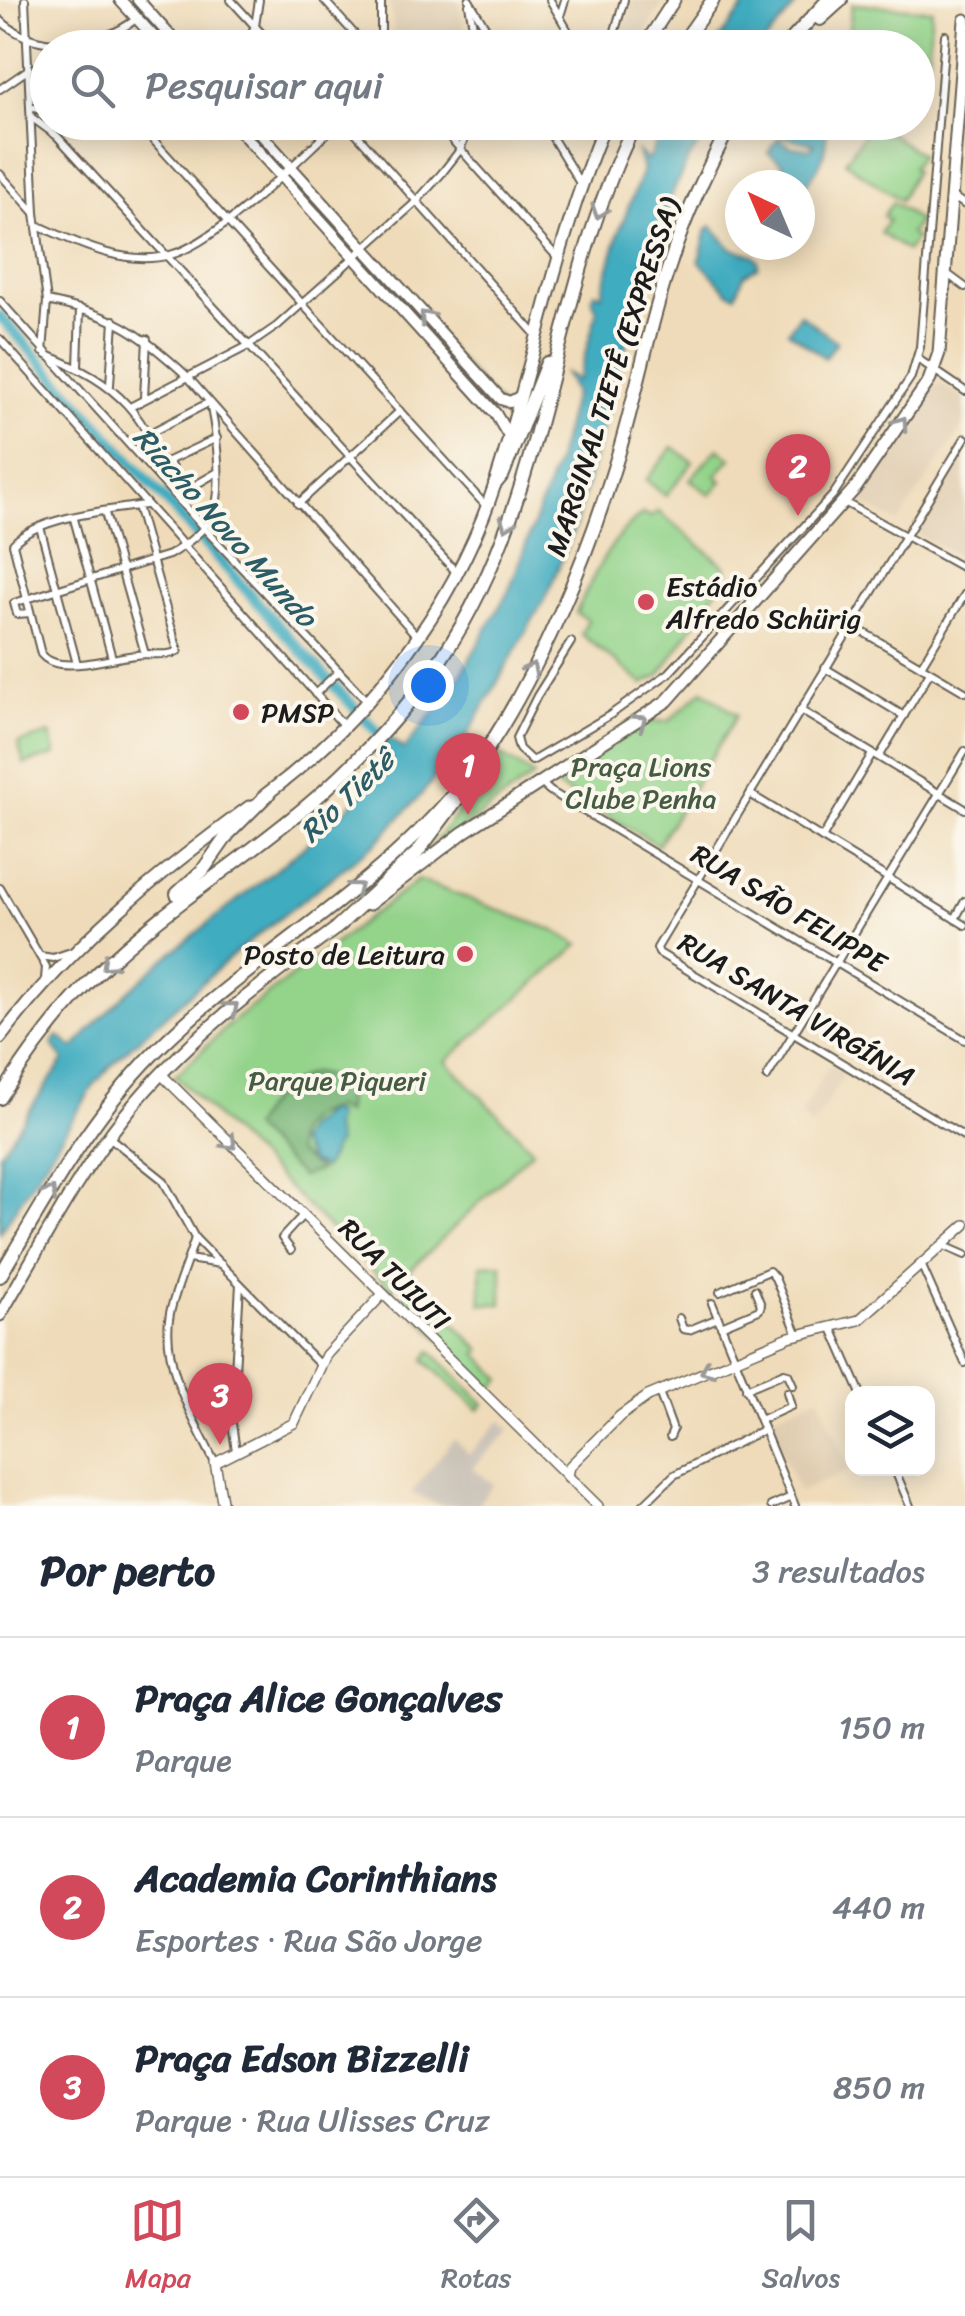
<!DOCTYPE html>
<html lang="pt">
<head>
<meta charset="utf-8">
<style>
	body { margin:0; font-family:Sriracha,sans-serif; background:#f6f6f7; color:#1f2937 }
	.controls { position:absolute; right:30px; bottom:30px; display:grid; overflow:hidden; border-radius:20px; box-shadow:0 5px 25px #0003 }
	.controls button { width:90px; height:90px; display:grid; place-items:center; padding:0; border:0; border-bottom:2px solid #e0e1e3; background:#fff; color:#1f2937; font:50px sans-serif }
	.compass { position:absolute; left:725px; top:170px; width:90px; height:90px; border-radius:50%; background:#fff; box-shadow:0 5px 25px #0003; rotate:316deg }
	.you { position:absolute; left:428px; top:685px; width:35px; height:35px; margin:-25px; border:8px solid #fff; border-radius:50%; background:#1a73e8; box-shadow:0 0 0 15px #1a73e833 }
	.badge { display:grid; place-items:center; width:65px; height:65px; border-radius:50%; background:#d1495b; color:#fff; font-size:32px; font-weight:700 }
	.pin { position:absolute; translate:-50% -82px; filter:drop-shadow(0 2px 5px #0008) }
	.pin::after { content:''; position:absolute; top:52px; width:35px; height:30px; background:inherit; clip-path:polygon(0 0,100% 0,50% 100%) }
	.list { margin:0; padding:0; list-style:none }
	h2 { display:flex; justify-content:space-between; align-items:center; height:130px; margin:0; padding:0 40px; font-size:42px }
	h2 small { font-size:32px; font-weight:400; color:#747a83 }
	.list li { display:grid; grid-template-columns:65px 1fr auto; gap:30px; align-items:center; box-sizing:border-box; height:180px; padding:0 40px; border-top:2px solid #e0e1e3 }
	.list b { display:block; font-size:38px; white-space:nowrap }
	.list p { margin:0; font-size:32px; white-space:nowrap; color:#747a83 }
	.list em { font-size:32px; font-style:normal; color:#747a83 }
	.icon { flex:none; width:55px; height:55px; fill:none; stroke:currentColor; stroke-width:2; stroke-linecap:round; stroke-linejoin:round }
	.map { position:relative; flex:none; width:965px; height:1506px; overflow:hidden }
	.search { position:absolute; background:#fff; box-shadow:0 5px 25px #0003; left:30px; right:30px; top:30px; height:110px; display:flex; align-items:center; gap:25px; box-sizing:border-box; padding:0 35px; border-radius:55px; color:#747a83; font-size:38px }
	.sheet { height:670px; background:#fff }
	nav { display:flex; justify-content:space-around; align-items:center; box-sizing:border-box; height:140px; border-top:2px solid #e0e1e3; background:#fff; font-size:28px; color:#747a83 }
	nav a { display:grid; justify-items:center; gap:5px }
	nav .on { color:#d1495b }
	.map>svg:first-child { display:block }
</style>
</head>
<body>
<div class="map">
<svg width="965" height="1506" viewBox="0 0 965 1506">
	<rect width="100%" height="100%" fill="#fbf7ec"/>
	<filter id="ink" filterUnits="userSpaceOnUse"><feTurbulence type="fractalNoise" baseFrequency=".01" numOctaves="2"/><feDisplacementMap in="SourceGraphic" scale="20" xChannelSelector="R" yChannelSelector="G"/><feConvolveMatrix kernelMatrix="1 2 1 2 8 2 1 2 1" color-interpolation-filters="sRGB"/></filter>
	<filter id="wash" filterUnits="userSpaceOnUse"><feTurbulence type="fractalNoise" baseFrequency=".0048" numOctaves="4" result="noise"/><feDisplacementMap in="SourceGraphic" scale="40" xChannelSelector="R" yChannelSelector="G"/><feGaussianBlur stdDeviation="2.25" result="paint"/><feColorMatrix in="noise" values="0 0 0 0 0 0 0 0 0 0 0 0 0 0 0 0 0 1.4 0 .05"/><feComposite in="paint" operator="in"/></filter>
	<g filter="url(#wash)">
		<rect width="100%" height="100%" fill="#efdbb9"/>
		<g fill="#e0cdb1">
			<polygon points="389,0 458,0 468,47 392,47 394,27"/>
			<polygon points="633,0 665,0 635,47 619,47"/>
			<polygon points="940,383 965,399 965,422 898,523 860,502 860,498 935,386"/>
			<polygon points="965,451 965,560 918,535 917,529"/>
			<polygon points="830,1064 845,1073 812,1127 800,1115"/>
			<polygon points="819,1396 850,1470 799,1492 767,1419"/>
		</g>
		<polygon fill="#cbc3b8" points="501,1420 510,1430 472,1468 494,1484 476,1506 444,1506 411,1493 454,1439 469,1454"/>
		<g fill="#93d38a" stroke="#587853" stroke-width="2.5">
			<polygon points="852,4 932,10 928,57 918,56 918,48 847,47"/>
			<polygon points="867,123 875,123 921,155 912,167 915,171 900,200 845,162 864,134 861,131"/>
			<polygon points="893,202 919,221 910,234 916,238 907,251 880,233 889,220 883,216"/>
			<polygon points="366,259 504,409 501,412 363,261"/>
			<polygon points="673,447 693,462 666,496 646,480"/>
			<polygon points="718,448 731,458 716,476 722,481 710,495 690,479"/>
			<path d="M658,511L725,566L728,573L660,675L643,684L581,634L588,620L576,613C594,575 608,541 642,514L652,517Z"/>
			<polygon points="703,690 737,715 658,845 551,783 647,722 669,721"/>
			<polygon points="50,734 56,755 24,764 18,743"/>
			<polygon points="499,754 534,776 428,853"/>
			<polygon points="418,880 555,931 579,945 446,1061 533,1150 391,1289 175,1076 233,1021"/>
			<polygon points="502,1264 502,1304 481,1304 481,1265"/>
			<polygon points="414,1285 481,1350 477,1354 502,1379 491,1390 400,1299"/>
			<polygon points="431,1351 484,1404 479,1410 424,1360"/>
		</g>
		<path fill="#76b576" stroke="#496849" stroke-width="2.5" d="M312,1073C338,1076 351,1086 345,1113L335,1108C312,1113 291,1126 296,1153L320,1170L301,1177L252,1128C265,1102 285,1083 312,1073Z"/>
		<g fill="#40acc0" stroke="#2e646e" stroke-width="2.5">
			<polygon points="750,0 800,0 761,47 713,47"/>
			<path d="M667,122L713,123L688,160L672,194L649,262L575,526L549,591L466,738L422,794L377,842L239,950L118,1058L95,1084L0,1233V1153L64,1060L52,1044L58,1036L74,1048C167,938 296,870 392,763L384,744L389,738L404,749L453,688L509,590L557,461L574,393L565,373L578,380L597,311L592,299L595,292L601,295L619,232L643,170L638,152L648,160Z"/>
			<path d="M778,123H824C831,148 819,173 800,190V185H787L790,180L781,162L768,153L778,138L792,147L810,149L814,144L782,136Z"/>
			<polygon points="712,226 731,248 754,255 758,260 758,266 744,275 736,295 728,292 699,261 707,229"/>
			<polygon points="800,314 837,342 825,358 788,331"/>
			<polygon points="328,1111 336,1114 333,1128 337,1142 324,1168 310,1162 298,1143 305,1129"/>
		</g>
		<g fill="none" stroke-linecap="round" stroke-linejoin="round">
			<polyline stroke="#40acc0" stroke-width="11" points="0,316 291,640 384,739"/>
		</g>
	</g>
	<g filter="url(#ink)">
		<g fill="none" stroke-linecap="round" stroke-linejoin="round">
			<defs>
				<g id="minor">
					<polyline points="25,0 35,213 47,301 43,352"/>
					<polyline points="231,0 275,48"/>
					<polyline points="324,0 367,48"/>
					<polyline points="381,0 381,48"/>
					<polyline points="469,0 498,48"/>
					<polyline points="550,0 578,48"/>
					<polyline points="469,5 477,48"/>
					<polyline points="560,16 565,0"/>
					<path d="M0,20C36,54 98,49 136,19"/>
					<polyline points="244,48 255,26 259,0"/>
					<polyline points="610,48 624,0"/>
					<polyline points="0,89 29,69"/>
					<polyline points="31,107 48,113"/>
					<polyline points="31,117 57,136 456,572"/>
					<polyline points="73,122 115,130 158,122"/>
					<polyline points="137,122 486,506"/>
					<polyline points="346,122 536,335"/>
					<polyline points="436,122 558,258"/>
					<polyline points="543,122 581,185"/>
					<polyline points="0,174 35,213"/>
					<polyline points="951,195 965,205"/>
					<path d="M37,225C77,243 124,267 170,255C218,243 299,158 339,122"/>
					<polyline points="946,273 965,287"/>
					<polyline points="0,301 203,527 366,700"/>
					<path d="M47,301C114,315 137,330 187,376L416,635"/>
					<polyline points="0,339 344,726"/>
					<path d="M47,355C120,384 146,414 171,489"/>
					<polyline points="918,359 965,391"/>
					<polyline points="78,367 80,309"/>
					<polyline points="110,385 114,320"/>
					<polyline points="144,398 147,339"/>
					<polyline points="132,406 248,346 277,326 416,202 442,173 460,150 471,122"/>
					<polyline points="150,433 208,403"/>
					<polyline points="965,438 657,948 659,953 965,1137"/>
					<polyline points="168,461 185,491 216,473"/>
					<polyline points="168,461 217,438"/>
					<polyline points="844,502 965,569"/>
					<polyline points="298,504 400,411"/>
					<path d="M137,506L178,651C168,656 159,654 147,654C119,655 89,667 61,664C52,663 46,660 41,654L13,544C37,517 109,510 145,505"/>
					<polyline points="105,513 145,654"/>
					<polyline points="74,519 112,658"/>
					<polyline points="40,527 77,664"/>
					<path d="M30,613L17,614L14,603L169,555C184,546 202,533 211,518C225,495 216,433 211,408"/>
					<polyline points="851,625 965,692"/>
					<polyline points="571,642 537,696 516,738 519,749 532,761 610,715 669,673 833,495 911,377 920,347 945,35"/>
					<polyline points="921,666 965,594"/>
					<polyline points="825,668 904,716"/>
					<polyline points="315,694 339,671"/>
					<polyline points="800,710 965,809"/>
					<polyline points="879,757 930,672"/>
					<polyline points="541,783 550,791 965,1040"/>
					<polyline points="750,794 965,925"/>
					<polyline points="822,838 872,754"/>
					<polyline points="0,888 46,967 45,979"/>
					<polyline points="955,919 965,901"/>
					<polyline points="40,956 53,958 71,952"/>
					<polyline points="767,1077 965,751"/>
					<polyline points="109,1137 163,1180 195,1238 320,1365"/>
					<path d="M195,1238C187,1263 176,1288 170,1313C160,1363 194,1420 215,1463"/>
					<polyline points="942,1245 965,1255"/>
					<polyline points="291,1250 282,1238 303,1215"/>
					<polyline points="188,1259 221,1264"/>
					<polyline points="921,1264 965,1363"/>
					<polyline points="720,1292 769,1271 775,1278 798,1335"/>
					<polyline points="712,1303 795,1506"/>
					<polyline points="679,1318 683,1329 689,1330 718,1318"/>
					<polyline points="721,1326 759,1310 761,1305 755,1290"/>
					<polyline points="832,1328 861,1394"/>
					<polyline points="746,1389 784,1373 788,1374 793,1385"/>
					<polyline points="659,1392 673,1430 670,1437"/>
					<polyline points="760,1420 791,1406 787,1392"/>
					<polyline points="236,1451 232,1424 240,1284"/>
					<polyline points="894,1468 910,1506"/>
					<polyline points="642,1506 674,1475 763,1430"/>
					<polyline points="771,1506 791,1497"/>
				</g>
				<g id="tertiary">
					<polyline points="161,1074 598,1506"/>
					<polyline points="568,1477 570,1466 620,1416 648,1396 789,1337 859,1320 965,1225"/>
					<polyline points="223,1506 215,1463 294,1423 326,1355 383,1294"/>
				</g>
				<g id="secondary">
					<polyline points="120,0 164,48"/>
					<polyline points="138,0 181,48"/>
					<polyline points="232,122 495,413 508,435"/>
					<polyline points="250,122 501,399 510,402 519,397"/>
				</g>
				<g id="trunk">
					<polyline points="643,48 674,0"/>
					<path d="M264,796C367,720 455,607 495,484C534,364 556,239 606,122"/>
					<polyline points="369,904 464,832 667,701 857,486 929,381 939,353 965,20"/>
					<path d="M0,1038C69,947 157,874 249,807"/>
					<path d="M0,1315C39,1249 78,1174 125,1115C186,1038 264,982 342,924"/>
				</g>
				<g id="motorway">
					<polyline points="820,19 841,0"/>
					<polyline points="679,48 713,0"/>
					<polyline points="784,48 828,0"/>
					<polyline points="495,484 503,474 547,363"/>
					<polyline points="177,894 203,870 229,833 269,793"/>
					<polyline points="336,928 417,853 478,771"/>
					<path d="M0,1098C28,1054 61,1010 98,973C167,905 251,856 323,792C368,751 409,707 443,656C550,496 550,292 636,122"/>
					<path d="M0,1276C49,1193 94,1110 165,1042C268,943 403,875 484,754C540,670 586,561 615,465C636,398 648,328 671,261C686,213 708,167 732,122"/>
				</g>
			</defs>
			<use href="#minor" stroke="#665f53" stroke-width="10"/>
			<use href="#tertiary" stroke="#665f53" stroke-width="12"/>
			<use href="#secondary" stroke="#665f53" stroke-width="14"/>
			<use href="#trunk" stroke="#665f53" stroke-width="15"/>
			<use href="#motorway" stroke="#665f53" stroke-width="16"/>
			<use href="#minor" stroke="#fff" stroke-width="6"/>
			<use href="#tertiary" stroke="#fff" stroke-width="9"/>
			<use href="#secondary" stroke="#fff" stroke-width="10"/>
			<use href="#trunk" stroke="#fff" stroke-width="11"/>
			<use href="#motorway" stroke="#fff" stroke-width="12"/>
		</g>
		<defs><path id="oneway-chevron" d="M-2-3.5L2.5 0L-2 3.5" fill="none" stroke-width="1.6" stroke-linecap="round" stroke-linejoin="round" transform="scale(2.5)"/></defs>
		<g stroke="#999">
			<use href="#oneway-chevron" transform="translate(599 212) rotate(109)"/>
			<use href="#oneway-chevron" transform="translate(426 317) rotate(-132)"/>
			<use href="#oneway-chevron" transform="translate(901 423) rotate(-55)"/>
			<use href="#oneway-chevron" transform="translate(507 524) rotate(110)"/>
			<use href="#oneway-chevron" transform="translate(531 669) rotate(-63)"/>
			<use href="#oneway-chevron" transform="translate(640 721) rotate(-33)"/>
			<use href="#oneway-chevron" transform="translate(356 888) rotate(-37)"/>
			<use href="#oneway-chevron" transform="translate(108 964) rotate(137)"/>
			<use href="#oneway-chevron" transform="translate(232 1008) rotate(-39)"/>
			<use href="#oneway-chevron" transform="translate(230 1143) rotate(45)"/>
			<use href="#oneway-chevron" transform="translate(50 1193) rotate(-59)"/>
			<use href="#oneway-chevron" transform="translate(707 1370) rotate(157)"/>
		</g>
	</g>
	<g fill="#d1495b" stroke="#fbf7ec" stroke-width="4">
		<circle cx="646" cy="602" r="10"/>
		<circle cx="241" cy="712" r="10"/>
		<circle cx="465" cy="954" r="10"/>
	</g>
	<g text-anchor="middle" stroke-width="8" stroke-linejoin="round" paint-order="stroke">
		<g font-size="28" fill="#1c1c1c" stroke="#fbf7ec">
			<text transform="translate(612 377) rotate(-72)" y="10">MARGINAL TIETÊ (EXPRESSA)</text>
			<text transform="translate(789 908) rotate(31)" y="10">RUA SÃO FELIPPE</text>
			<text transform="translate(797 1009) rotate(31)" y="10">RUA SANTA VIRGÍNIA</text>
			<text transform="translate(395 1274) rotate(45)" y="10">RUA TUIUTI</text>
		</g>
		<g font-size="28" fill="#1c1c1c" stroke="#fbf7ec" text-anchor="start">
			<text x="666" y="596">Estádio<tspan x="666" dy="32">Alfredo Schürig</tspan></text>
			<text x="261" y="722">PMSP</text>
			<text x="445" y="964" text-anchor="end">Posto de Leitura</text>
		</g>
		<g font-size="28" fill="#465c42" stroke="#fbf7ec">
			<text x="641" y="776">Praça Lions<tspan x="641" dy="32">Clube Penha</tspan></text>
			<text x="337" y="1090">Parque Piqueri</text>
		</g>
		<g font-size="30" font-style="italic" fill="#2c5d66" stroke="#fbf7ec">
			<text transform="translate(225 527) rotate(48)" y="10">Riacho Novo Mundo</text>
			<text transform="translate(347 796) rotate(-44)" y="10">Rio Tietê</text>
		</g>
	</g>
</svg>
<div class="controls">
<button><svg class="icon" aria-label="layers" viewBox="0 0 24 24"><path d="M12 4l9 5-9 5-9-5zM3 14l9 5 9-5"/></svg></button>
</div>
<svg class="compass" viewBox="-18 -18 36 36"><path d="M0-13l5 13h-10z" fill="#e53935"/><path d="M0 13l5-13h-10z" fill="#747a83"/></svg>
<div class="you"></div>
<div class="pin badge" style="left:468px;top:815px">1</div>
<div class="pin badge" style="left:798px;top:516px">2</div>
<div class="pin badge" style="left:220px;top:1445px">3</div>
<div class="search"><svg class="icon" aria-label="search" viewBox="0 0 24 24"><circle cx="10" cy="10" r="6"/><path d="M15 15l6 6"/></svg>Pesquisar aqui</div>
</div>
<section class="sheet">
<h2>Por perto<small>3 resultados</small></h2>
<ul class="list">
<li><span class="badge">1</span><div><b>Praça Alice Gonçalves</b><p>Parque</p></div><em>150 m</em></li>
<li><span class="badge">2</span><div><b>Academia Corinthians</b><p>Esportes · Rua São Jorge</p></div><em>440 m</em></li>
<li><span class="badge">3</span><div><b>Praça Edson Bizzelli</b><p>Parque · Rua Ulisses Cruz</p></div><em>850 m</em></li>
</ul>
</section>
<nav>
<a class="on"><svg class="icon" aria-label="map" viewBox="0 0 24 24"><path d="M3 6l6-2 6 2 6-2v14l-6 2-6-2-6 2zM9 4v14M15 6v14"/></svg>Mapa</a>
<a><svg class="icon" aria-label="directions" viewBox="0 0 24 24"><path d="M12 3l9 9-9 9-9-9zM9 14v-3h6M13 9l2 2-2 2"/></svg>Rotas</a>
<a><svg class="icon" aria-label="saved" viewBox="0 0 24 24"><path d="M7 4h10v16l-5-4-5 4z"/></svg>Salvos</a>
</nav>
</body>
</html>
